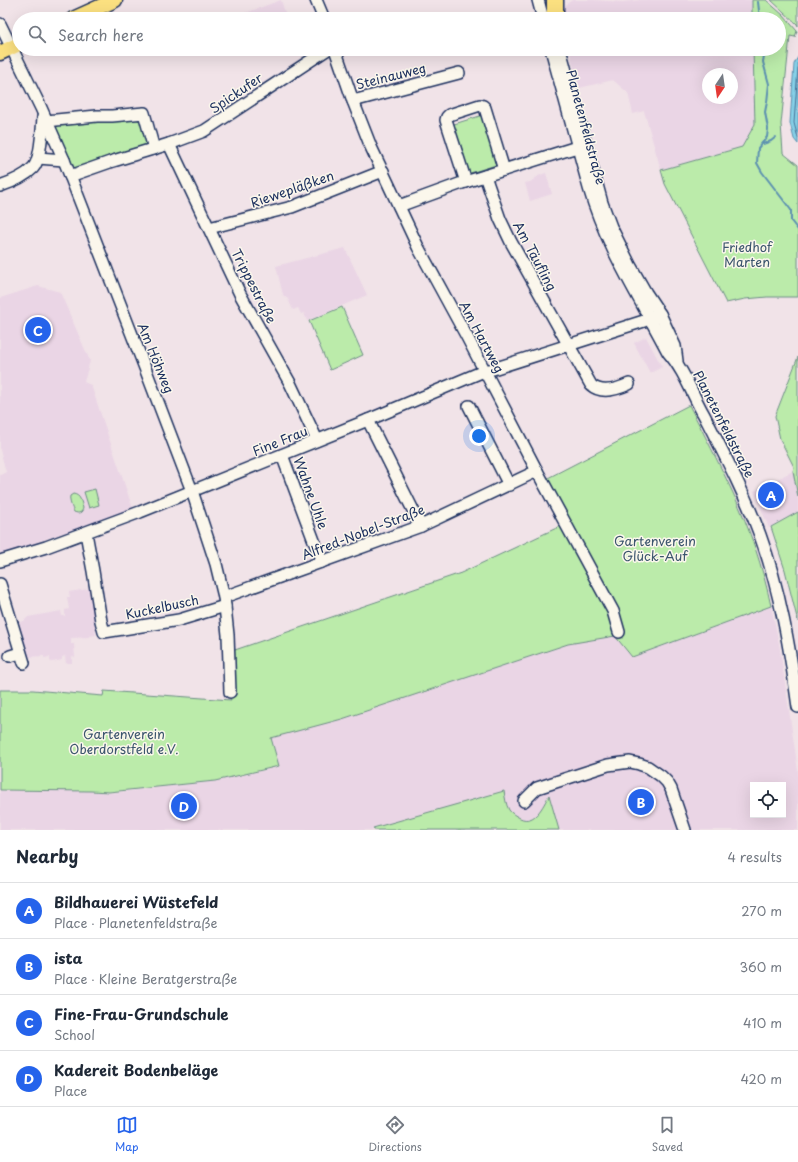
<!DOCTYPE html>
<html lang="en">
<head>
<meta charset="utf-8">
<style>
	body { margin:0; font-family:"Playpen Sans",sans-serif; background:#f2f2f3; color:#1f2937 }
	.controls { position:absolute; right:12px; bottom:12px; display:grid; overflow:hidden; border-radius:0px; box-shadow:0 4px 16px #0002 }
	.controls button { width:36px; height:36px; display:grid; place-items:center; padding:0; border:0; border-bottom:1px solid #e0e1e3; background:#fff; color:#1f2937; font:20px sans-serif }
	.compass { position:absolute; left:702px; top:68px; width:36px; height:36px; border-radius:50%; background:#fff; box-shadow:0 4px 16px #0002; rotate:193deg }
	.you { position:absolute; left:479px; top:436px; width:14px; height:14px; margin:-10px; border:3px solid #fff; border-radius:50%; background:#1a73e8; box-shadow:0 0 0 6px #1a73e833 }
	.badge { display:grid; place-items:center; width:26px; height:26px; border-radius:50%; background:#2563eb; color:#fff; font-size:13px; font-weight:700 }
	.pin { position:absolute; translate:-50% -50%; border:2px solid #fff; box-shadow:0 1px 4px #0006 }
	.list { margin:0; padding:0; list-style:none }
	h2 { display:flex; justify-content:space-between; align-items:center; height:52px; margin:0; padding:0 16px; font-size:17px }
	h2 small { font-size:13px; font-weight:400; color:#747a83 }
	.list li { display:grid; grid-template-columns:26px 1fr auto; gap:12px; align-items:center; box-sizing:border-box; height:56px; padding:0 16px; border-top:1px solid #e0e1e3 }
	.list b { display:block; font-size:15px; white-space:nowrap }
	.list p { margin:0; font-size:13px; white-space:nowrap; color:#747a83 }
	.list em { font-size:13px; font-style:normal; color:#747a83 }
	.icon { flex:none; width:22px; height:22px; fill:none; stroke:currentColor; stroke-width:2; stroke-linecap:round; stroke-linejoin:round }
	.map { position:relative; flex:none; width:798px; height:830px; overflow:hidden }
	.search { position:absolute; background:#fff; box-shadow:0 4px 16px #0002; left:12px; right:12px; top:12px; height:44px; display:flex; align-items:center; gap:10px; box-sizing:border-box; padding:0 14px; border-radius:22px; color:#747a83; font-size:15px }
	.sheet { height:276px; background:#fff }
	nav { display:flex; justify-content:space-around; align-items:center; box-sizing:border-box; height:56px; border-top:1px solid #e0e1e3; background:#fff; font-size:11px; color:#747a83 }
	nav a { display:grid; justify-items:center; gap:2px }
	nav .on { color:#2563eb }
	.map>svg:first-child { display:block }
</style>
</head>
<body>
<div class="map">
<svg width="798" height="830" viewBox="0 0 798 830">
	<rect width="100%" height="100%" fill="#f1e3e8"/>
	<filter id="ink" filterUnits="userSpaceOnUse"><feTurbulence type="fractalNoise" baseFrequency=".025" numOctaves="2"/><feDisplacementMap in="SourceGraphic" scale="8" xChannelSelector="R" yChannelSelector="G"/><feConvolveMatrix kernelMatrix="1 2 1 2 8 2 1 2 1" color-interpolation-filters="sRGB"/></filter>
	<g filter="url(#ink)">
		<g fill="#ead5e5" fill-rule="evenodd">
			<polygon points="281,0 287,19 229,19 248,12"/>
			<polygon points="572,0 594,0 623,2 640,0 752,0 752,19 561,19 560,8 563,7"/>
			<path d="M569,49H753L755,124L742,147L661,170L644,111L633,114L628,93L613,80L579,88ZM708,74H732V98H708Z"/>
			<polygon points="546,173 552,194 530,201 525,183 530,182 540,175"/>
			<polygon points="345,248 367,295 307,321 304,313 301,314 298,308 293,310 288,299 283,295 276,266"/>
			<polygon points="38,286 60,292 90,361 84,382 91,385 133,509 46,539 0,556 0,475 6,472 0,450 0,298"/>
			<polygon points="646,337 662,367 650,373 634,343"/>
			<polygon points="793,471 798,497 798,512 769,528 754,491"/>
			<polygon points="88,589 94,591 96,603 92,603 96,635 89,636 89,637 71,638 71,644 74,644 75,657 72,656 72,663 66,663 65,656 62,657 62,660 52,662 50,661 50,657 44,658 44,656 25,657 14,624 24,621 28,617 61,611 62,616 65,616 65,610 69,609 67,597 70,597 69,592"/>
			<path d="M771,606L779,643L798,771V830H0V791H91L110,793L215,781L279,767L271,738L344,718L568,644L612,631L632,657ZM753,785H783V815H753Z"/>
		</g>
		<g fill="#bbebaa" stroke="#6b8d84">
			<polygon points="752,0 766,0 783,15 797,31 795,37 790,36 781,124 783,153 798,165 798,297 767,297 745,299 726,303 665,184 661,170 742,147 755,124 753,49 779,49 779,19 752,19"/>
			<polygon points="771,0 798,0 798,26 797,24"/>
			<polygon points="144,113 154,149 70,176 46,121"/>
			<polygon points="483,115 499,164 467,174 451,125"/>
			<polygon points="342,307 363,355 330,370 309,321"/>
			<polygon points="798,357 798,497 793,471 794,467 780,439 775,416"/>
			<path d="M689,405C704,434 719,463 733,493C750,529 763,568 771,606L632,657L615,636L568,644L342,719L271,738L279,766L215,781L109,792L91,791L0,790V690H33L103,696L104,691L231,700L229,695V652L461,573L565,524L544,480Z"/>
			<polygon points="95,489 99,505 89,508 84,492"/>
			<path d="M73,494C81,495 81,502 83,508C82,513 79,514 74,512C72,508 69,501 70,496Z"/>
			<polygon points="798,512 798,622 785,570 771,527"/>
			<path d="M504,791C505,797 506,805 509,810C511,813 516,816 520,818C535,825 543,806 549,795L559,830H374L373,828Z"/>
		</g>
		<polygon fill="#86d0e7" stroke="#5b90b0" points="798,57 798,144 794,139 790,123 794,64"/>
		<g fill="none" stroke-linecap="round" stroke-linejoin="round">
			<polyline stroke="#466f95" stroke-width="1" points="798,68 794,123 798,138"/>
			<g stroke="#5b90b0" stroke-width="2">
				<polyline points="758,2 760,19"/>
				<polyline points="765,49 763,62 769,84 767,102 765,112 768,129 767,137 758,148 757,163 762,172 791,210 791,221 798,230"/>
				<polyline points="763,144 771,141 776,137"/>
			</g>
			<defs>
				<g id="minor">
					<polyline points="316,0 324,19"/>
					<polyline points="538,0 543,19"/>
					<polyline points="0,24 41,108 64,160 145,368 192,491 216,564 224,597 228,635 230,692"/>
					<polyline points="335,49 353,101 371,147 418,247 467,337 537,471 613,611 619,632"/>
					<path d="M551,49L589,188C606,247 640,298 668,352C684,370 692,394 704,415C724,454 745,494 760,535C780,590 790,649 798,707"/>
					<polyline points="560,49 602,203 611,227 630,265 646,293 660,314 675,346 677,361"/>
					<polyline points="353,101 459,73"/>
					<polyline points="46,121 97,116 112,116 144,113 154,149"/>
					<polyline points="169,144 240,294 290,383 317,440"/>
					<polyline points="38,158 64,160"/>
					<polyline points="70,176 110,162 169,144 204,131 328,49"/>
					<path d="M485,176L500,219L511,242L591,385C601,394 618,389 629,384"/>
					<polyline points="466,182 446,120 447,117 449,115 480,105 483,106 485,108 504,170"/>
					<path d="M0,186C12,182 24,177 33,168C41,160 42,129 43,117"/>
					<polyline points="399,206 462,183 577,147"/>
					<polyline points="209,228 292,207 383,171"/>
					<polyline points="469,406 509,485"/>
					<polyline points="368,420 421,526"/>
					<polyline points="282,455 322,562"/>
					<polyline points="86,533 93,571 101,621 104,632 179,620 225,606"/>
					<polyline points="0,561 46,547 140,512 368,420 484,371 493,369 644,321 660,314"/>
					<polyline points="0,584 24,663"/>
					<polyline points="224,597 421,526 537,471"/>
					<polyline points="10,656 20,653"/>
					<polyline points="524,801 537,788 608,765 630,762 639,764 648,767 661,776 667,782 671,789 685,830"/>
				</g>
				<g id="major">
					<polyline points="73,19 115,0"/>
					<polyline points="0,53 19,44"/>
				</g>
				<polyline id="highway" points="552,18 555,14 555,0"/>
			</defs>
			<use href="#minor" stroke="#1b2f5e" stroke-width="14"/>
			<use href="#major" stroke="#1b2f5e" stroke-width="17"/>
			<use href="#highway" stroke="#1b2f5e" stroke-width="19"/>
			<use href="#minor" stroke="#fbf7ec" stroke-width="11"/>
			<use href="#major" stroke="#fbe080" stroke-width="14"/>
			<use href="#highway" stroke="#fbe080" stroke-width="16"/>
		</g>
	</g>
	<g text-anchor="middle" stroke-width="3" stroke-linejoin="round" paint-order="stroke">
		<g font-size="13" fill="#1b2f5e" stroke="#fbf7ec">
			<text transform="translate(391 76) rotate(-14)" y="5">Steinauweg</text>
			<text transform="translate(236 93) rotate(-34)" y="5">Spickufer</text>
			<text transform="translate(586 127) rotate(75)" y="5">Planetenfeldstraße</text>
			<text transform="translate(292 189) rotate(-19)" y="5">Riewepläßken</text>
			<text transform="translate(535 256) rotate(62)" y="5">Am Täufling</text>
			<text transform="translate(254 286) rotate(63)" y="5">Trippestraße</text>
			<text transform="translate(482 337) rotate(62)" y="5">Am Hartweg</text>
			<text transform="translate(156 358) rotate(68)" y="5">Am Höhweg</text>
			<text transform="translate(724 424) rotate(63)" y="5">Planetenfeldstraße</text>
			<text transform="translate(280 441) rotate(-22)" y="5">Fine Frau</text>
			<text transform="translate(311 493) rotate(70)" y="5">Wahne Uhle</text>
			<text transform="translate(363 532) rotate(-21)" y="5">Alfred-Nobel-Straße</text>
			<text transform="translate(162 607) rotate(-12)" y="5">Kuckelbusch</text>
		</g>
		<g font-size="13" fill="#3b556d" stroke="#fbf7ec">
			<text x="747" y="252">Friedhof<tspan x="747" dy="15">Marten</tspan></text>
			<text x="655" y="546">Gartenverein<tspan x="655" dy="15">Glück-Auf</tspan></text>
			<text x="124" y="739">Gartenverein<tspan x="124" dy="15">Oberdorstfeld e.V.</tspan></text>
		</g>
	</g>
</svg>
<div class="controls">
<button><svg class="icon" aria-label="locate" viewBox="0 0 24 24"><circle cx="12" cy="12" r="6"/><path d="M12 2v4M12 18v4M2 12h4M18 12h4"/></svg></button>
</div>
<svg class="compass" viewBox="-18 -18 36 36"><path d="M0-13l5 13h-10z" fill="#e53935"/><path d="M0 13l5-13h-10z" fill="#747a83"/></svg>
<div class="you"></div>
<div class="pin badge" style="left:771px;top:495px">A</div>
<div class="pin badge" style="left:641px;top:802px">B</div>
<div class="pin badge" style="left:38px;top:330px">C</div>
<div class="pin badge" style="left:184px;top:806px">D</div>
<div class="search"><svg class="icon" aria-label="search" viewBox="0 0 24 24"><circle cx="10" cy="10" r="6"/><path d="M15 15l6 6"/></svg>Search here</div>
</div>
<section class="sheet">
<h2>Nearby<small>4 results</small></h2>
<ul class="list">
<li><span class="badge">A</span><div><b>Bildhauerei Wüstefeld</b><p>Place · Planetenfeldstraße</p></div><em>270 m</em></li>
<li><span class="badge">B</span><div><b>ista</b><p>Place · Kleine Beratgerstraße</p></div><em>360 m</em></li>
<li><span class="badge">C</span><div><b>Fine-Frau-Grundschule</b><p>School</p></div><em>410 m</em></li>
<li><span class="badge">D</span><div><b>Kadereit Bodenbeläge</b><p>Place</p></div><em>420 m</em></li>
</ul>
</section>
<nav>
<a class="on"><svg class="icon" aria-label="map" viewBox="0 0 24 24"><path d="M3 6l6-2 6 2 6-2v14l-6 2-6-2-6 2zM9 4v14M15 6v14"/></svg>Map</a>
<a><svg class="icon" aria-label="directions" viewBox="0 0 24 24"><path d="M12 3l9 9-9 9-9-9zM9 14v-3h6M13 9l2 2-2 2"/></svg>Directions</a>
<a><svg class="icon" aria-label="saved" viewBox="0 0 24 24"><path d="M7 4h10v16l-5-4-5 4z"/></svg>Saved</a>
</nav>
</body>
</html>
